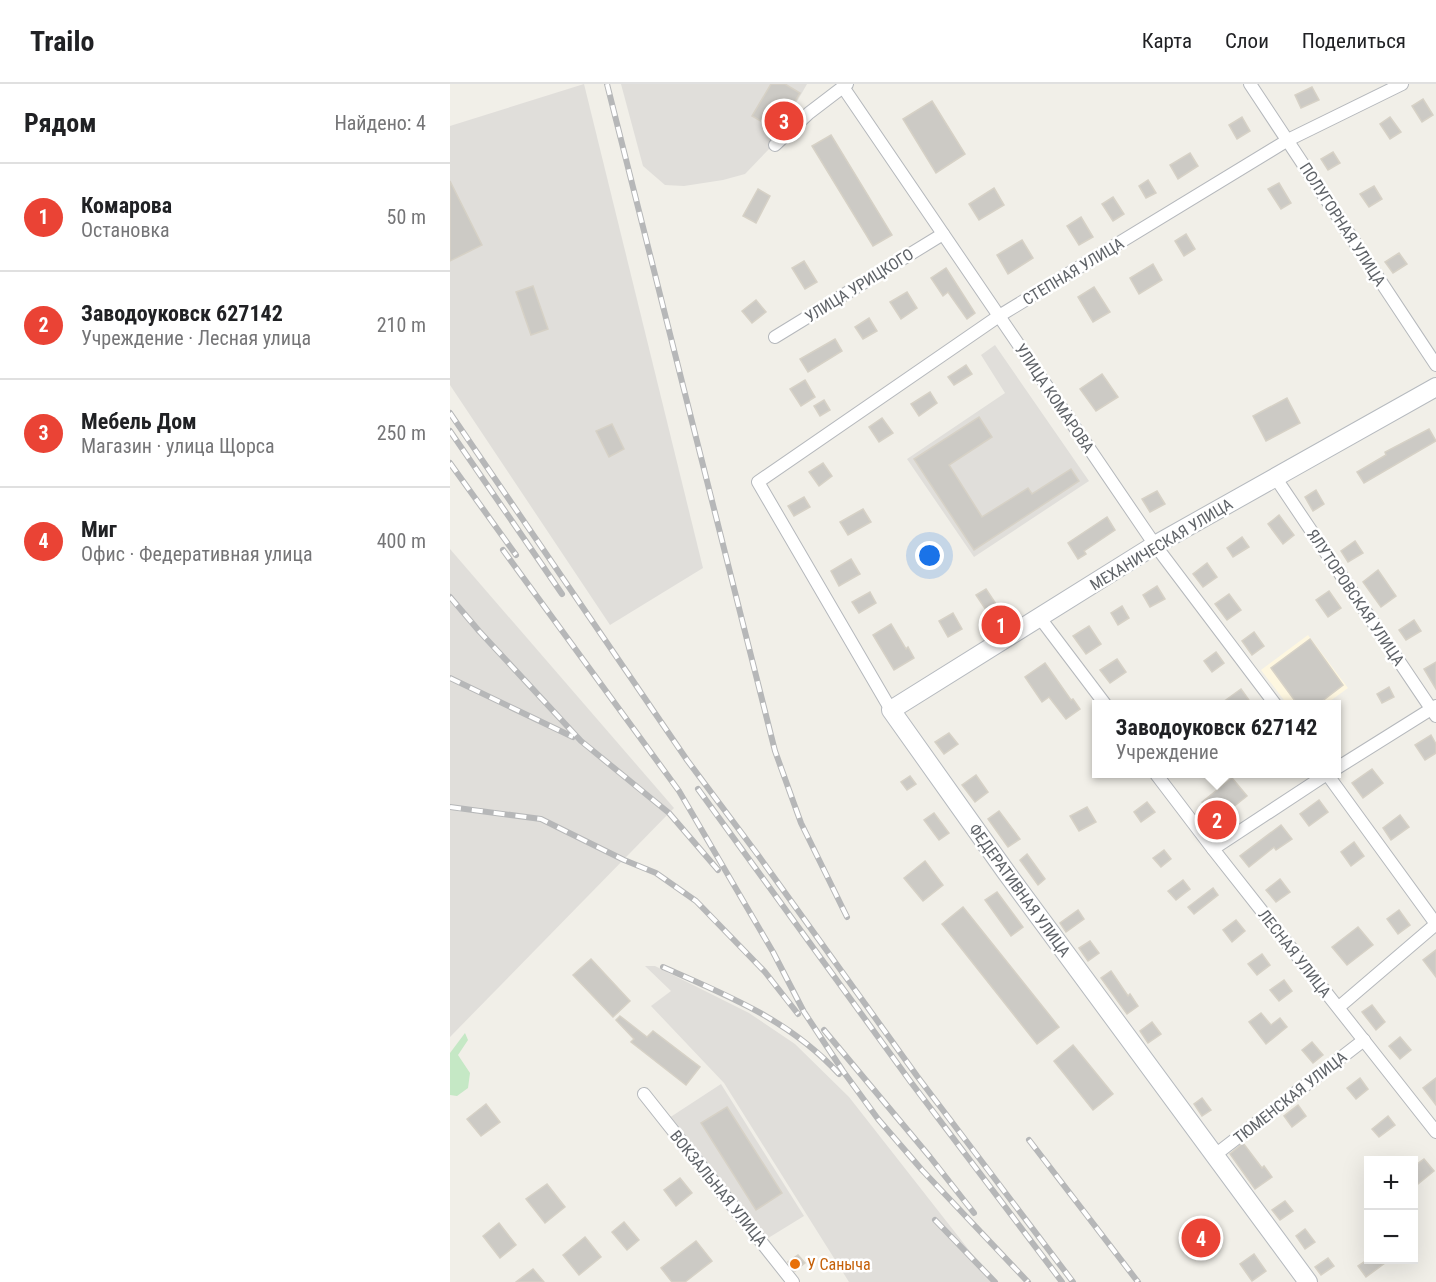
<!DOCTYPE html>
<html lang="ru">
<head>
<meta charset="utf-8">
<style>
	body { margin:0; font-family:"Roboto Condensed",sans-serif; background:#f2f2f2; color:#202124 }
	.controls { position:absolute; right:18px; bottom:18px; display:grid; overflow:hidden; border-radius:0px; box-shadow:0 6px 24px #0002 }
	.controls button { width:54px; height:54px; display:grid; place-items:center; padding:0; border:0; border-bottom:2px solid #e0e0e0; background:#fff; color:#202124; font:30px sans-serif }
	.you { position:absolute; left:480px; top:472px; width:21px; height:21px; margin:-15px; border:4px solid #fff; border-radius:50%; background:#1a73e8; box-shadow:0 0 0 9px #1a73e833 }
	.badge { display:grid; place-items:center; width:39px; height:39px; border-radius:50%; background:#ea4335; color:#fff; font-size:20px; font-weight:700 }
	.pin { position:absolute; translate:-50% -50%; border:3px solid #fff; box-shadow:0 2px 6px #0006 }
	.popup { position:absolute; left:642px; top:616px; width:249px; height:78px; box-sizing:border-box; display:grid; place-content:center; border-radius:0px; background:#fff; filter:drop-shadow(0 2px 4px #0005); font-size:20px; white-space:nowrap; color:#757577 }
	.popup b { font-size:22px; color:#202124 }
	.popup::after { content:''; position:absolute; left:50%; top:100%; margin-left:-12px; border:12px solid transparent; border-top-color:#fff }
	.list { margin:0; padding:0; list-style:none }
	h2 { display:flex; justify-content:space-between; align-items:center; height:78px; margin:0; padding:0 24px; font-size:26px }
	h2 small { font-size:20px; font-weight:400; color:#757577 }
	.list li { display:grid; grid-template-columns:39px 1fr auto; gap:18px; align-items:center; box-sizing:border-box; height:108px; padding:0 24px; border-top:2px solid #e0e0e0 }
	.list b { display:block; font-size:22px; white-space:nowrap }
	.list p { margin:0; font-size:20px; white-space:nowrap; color:#757577 }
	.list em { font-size:20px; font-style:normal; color:#757577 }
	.map { position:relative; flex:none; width:986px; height:1198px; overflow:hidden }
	header { display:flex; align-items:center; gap:36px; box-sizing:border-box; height:84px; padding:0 30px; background:#fff; border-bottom:2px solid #e0e0e0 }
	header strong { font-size:28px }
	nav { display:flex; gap:33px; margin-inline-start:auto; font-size:21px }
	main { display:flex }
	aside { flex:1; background:#fff }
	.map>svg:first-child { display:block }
</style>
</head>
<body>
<header>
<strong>Trailo</strong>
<nav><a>Карта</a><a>Слои</a><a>Поделиться</a></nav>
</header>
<main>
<aside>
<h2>Рядом<small>Найдено: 4</small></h2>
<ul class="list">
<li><span class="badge">1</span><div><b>Комарова</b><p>Остановка</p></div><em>50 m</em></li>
<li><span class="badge">2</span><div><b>Заводоуковск 627142</b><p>Учреждение · Лесная улица</p></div><em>210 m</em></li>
<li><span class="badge">3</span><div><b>Мебель Дом</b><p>Магазин · улица Щорса</p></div><em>250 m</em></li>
<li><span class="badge">4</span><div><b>Миг</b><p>Офис · Федеративная улица</p></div><em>400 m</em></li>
</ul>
</aside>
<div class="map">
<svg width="986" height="1198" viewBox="0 0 986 1198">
	<rect width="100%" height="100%" fill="#f1efe8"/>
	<polygon fill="#fef7e0" points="858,551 898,604 876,620 837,620 811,586"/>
	<g fill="#e0deda">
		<polygon points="134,0 253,484 160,541 0,301 0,42"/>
		<polygon points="171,0 357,0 321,63 295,90 273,96 234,102 215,101 193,82"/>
		<polygon points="545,261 639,397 524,473 457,375 555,309 531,271"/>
		<polygon points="0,465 224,724 0,953"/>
		<polygon points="195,882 205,882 299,929 345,960 399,1013 544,1198 399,1198 274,999 201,922 221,907"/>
		<polygon points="271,1000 354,1132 315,1156 219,1034"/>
	</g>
	<polygon fill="#c5e8c5" points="15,949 18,956 8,971 20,989 18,1004 7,1012 0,1011 0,969"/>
	<g fill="#cccac5" stroke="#d6d1c6" stroke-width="1.5">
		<polygon points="321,0 335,0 350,9 328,47 302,32"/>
		<polygon points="862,3 869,16 851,24 845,11"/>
		<polygon points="973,15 983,31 972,38 962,22"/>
		<polygon points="482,17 515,70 486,89 453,35"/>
		<polygon points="792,33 800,47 787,55 779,41"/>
		<polygon points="940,33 951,48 940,55 930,40"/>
		<polygon points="381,51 442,151 423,162 362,62"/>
		<polygon points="883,68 890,79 878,86 871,75"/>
		<polygon points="740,69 748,82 728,95 720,81"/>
		<polygon points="698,96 706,109 696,114 689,102"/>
		<polygon points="0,97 32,161 0,177"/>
		<polygon points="829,99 841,119 831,125 818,105"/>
		<polygon points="924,102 932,115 919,123 910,110"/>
		<polygon points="544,104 554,121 529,136 519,120"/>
		<polygon points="308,105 320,112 306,139 293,132"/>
		<polygon points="663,113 674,130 663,137 652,120"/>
		<polygon points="631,133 643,153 629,161 617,142"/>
		<polygon points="736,150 745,165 734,172 725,157"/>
		<polygon points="572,156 583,174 558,190 547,171"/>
		<polygon points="949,169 957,180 943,189 935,178"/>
		<polygon points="354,177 367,198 355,205 342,184"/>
		<polygon points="703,180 712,196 689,210 680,194"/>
		<polygon points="496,184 525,229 517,235 498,208 493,212 481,194"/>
		<polygon points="83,202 98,245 81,251 66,208"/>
		<polygon points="644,203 660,228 643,238 628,213"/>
		<polygon points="457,208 467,224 451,235 440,218"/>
		<polygon points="306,216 316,228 302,239 292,227"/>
		<polygon points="419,234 427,247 413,255 405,243"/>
		<polygon points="385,255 392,267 358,288 350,275"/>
		<polygon points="516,281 522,290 504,301 498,293"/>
		<polygon points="652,290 668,313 646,327 630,305"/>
		<polygon points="355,296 365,313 351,322 340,305"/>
		<polygon points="480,308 487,319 469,332 461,320"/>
		<polygon points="837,314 850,339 816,357 803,332"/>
		<polygon points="374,316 380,326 370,332 364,322"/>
		<polygon points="529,333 542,353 499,381 532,433 578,404 582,410 621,385 629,397 524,466 464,375"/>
		<polygon points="432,334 443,349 429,358 419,343"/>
		<polygon points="162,340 174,365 159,373 146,347"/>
		<polygon points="979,345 986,357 914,399 907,388 936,371 935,368"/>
		<polygon points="373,379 382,392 369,402 359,388"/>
		<polygon points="866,406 874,420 863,427 855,413"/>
		<polygon points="707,407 715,420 700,428 692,415"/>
		<polygon points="354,413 360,423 344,432 338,422"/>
		<polygon points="413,425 421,438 398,451 390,438"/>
		<polygon points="829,431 844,451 833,460 818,440"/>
		<polygon points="657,433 665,446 634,467 636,470 628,475 618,459"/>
		<polygon points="792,453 799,463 783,473 777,464"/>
		<polygon points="905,457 913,469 898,478 891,467"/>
		<polygon points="401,475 410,490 389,502 381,487"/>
		<polygon points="757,479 767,493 753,503 743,490"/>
		<polygon points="928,486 946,512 931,523 913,498"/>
		<polygon points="707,502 715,515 700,523 693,511"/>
		<polygon points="536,505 548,523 538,529 526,511"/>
		<polygon points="879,507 891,524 878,533 866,516"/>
		<polygon points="420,508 426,519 409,529 402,518"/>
		<polygon points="779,510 791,526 777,536 765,520"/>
		<polygon points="672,522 679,534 668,541 661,529"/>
		<polygon points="503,529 512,545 498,553 489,537"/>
		<polygon points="964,536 971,547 956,556 949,546"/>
		<polygon points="441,540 456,565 458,563 464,574 444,586 423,551"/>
		<polygon points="639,542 651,560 636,570 623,552"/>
		<polygon points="804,548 814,562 802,571 792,557"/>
		<polygon points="860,555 893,601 867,621 848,621 821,584"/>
		<polygon points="766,568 774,579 762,588 754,577"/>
		<polygon points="667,575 676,588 660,599 650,586"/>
		<polygon points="986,578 986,605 974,585"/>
		<polygon points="595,579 621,616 623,615 630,625 616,635 599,613 592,618 575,593"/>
		<polygon points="939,603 944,613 932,619 927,610"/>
		<polygon points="791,605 799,616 793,621 769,621"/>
		<polygon points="499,649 508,660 494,670 485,658"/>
		<polygon points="981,651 986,660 986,669 975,676 965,661"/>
		<polygon points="922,685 933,699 913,714 902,699"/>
		<polygon points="526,691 538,708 525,718 512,701"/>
		<polygon points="460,692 466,700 457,706 451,698"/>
		<polygon points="782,694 797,712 767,736 752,718"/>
		<polygon points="869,716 878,728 859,742 850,730"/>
		<polygon points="697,718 705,728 691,738 684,728"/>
		<polygon points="637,723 646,738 629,747 620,732"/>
		<polygon points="549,727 570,755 558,763 538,735"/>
		<polygon points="484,729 499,749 489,756 474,736"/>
		<polygon points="950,731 959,743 941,756 933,744"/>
		<polygon points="831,741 842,755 826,766 824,763 799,783 790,772"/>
		<polygon points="904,758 914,772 901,782 891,768"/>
		<polygon points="714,766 721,775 711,783 703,774"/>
		<polygon points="577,770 595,795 588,801 570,776"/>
		<polygon points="475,777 493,801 473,817 454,794"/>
		<polygon points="830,795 840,808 826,818 816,806"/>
		<polygon points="733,796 740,805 726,816 718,807"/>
		<polygon points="763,804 768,811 744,830 738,823"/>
		<polygon points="547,808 573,843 561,852 535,816"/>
		<polygon points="513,823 609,943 587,960 492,840"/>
		<polygon points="628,826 634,835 616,848 610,839"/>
		<polygon points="949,826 960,841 948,850 937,835"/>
		<polygon points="786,836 795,847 782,858 773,846"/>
		<polygon points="908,843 923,861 897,881 882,863"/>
		<polygon points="640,857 649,869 638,877 629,864"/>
		<polygon points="986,866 986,893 973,876"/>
		<polygon points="812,870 820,881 807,891 798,880"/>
		<polygon points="141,875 180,917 163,933 123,891"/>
		<polygon points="661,887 678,912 680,910 688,922 677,930 651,894"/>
		<polygon points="834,896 842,907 829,917 820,906"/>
		<polygon points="922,921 935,938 926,946 912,928"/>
		<polygon points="811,929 821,941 830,934 837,943 816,960 799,938"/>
		<polygon points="170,932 197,953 203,947 250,983 236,1001 181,958 184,955 166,936"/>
		<polygon points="702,938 711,950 698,959 690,947"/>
		<polygon points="950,953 961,966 950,975 939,962"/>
		<polygon points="862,958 873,971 863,979 852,966"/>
		<polygon points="623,961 663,1010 643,1026 604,977"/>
		<polygon points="910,994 918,1005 906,1015 897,1004"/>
		<polygon points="986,994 986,1021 973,1004"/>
		<polygon points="752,1014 761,1026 752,1032 744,1020"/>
		<polygon points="36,1020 50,1038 31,1052 17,1035"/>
		<polygon points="848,1021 856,1032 842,1043 834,1032"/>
		<polygon points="277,1023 332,1109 306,1126 251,1039"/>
		<polygon points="938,1032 945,1041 929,1053 922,1045"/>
		<polygon points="793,1059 812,1084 814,1082 822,1093 805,1105 780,1070"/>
		<polygon points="974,1075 984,1087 968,1100 963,1094 963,1083"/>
		<polygon points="230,1094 242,1109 226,1122 214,1106"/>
		<polygon points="97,1100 115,1123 95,1139 76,1115"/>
		<polygon points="835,1117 843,1127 830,1136 822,1126"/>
		<polygon points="174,1138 189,1156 177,1166 162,1148"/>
		<polygon points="49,1139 66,1161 50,1174 33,1152"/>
		<polygon points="855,1145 865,1158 855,1165 846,1152"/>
		<polygon points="135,1153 151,1173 129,1191 113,1171"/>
		<polygon points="246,1157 262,1177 235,1198 222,1198 211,1184"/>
		<polygon points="804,1170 816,1187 802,1197 790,1180"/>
		<polygon points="348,1171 355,1179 345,1187 338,1178"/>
		<polygon points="878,1174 884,1182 871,1191 865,1183"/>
		<polygon points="917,1176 939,1176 916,1193 908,1182"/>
		<polygon points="83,1185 94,1198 66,1198"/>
	</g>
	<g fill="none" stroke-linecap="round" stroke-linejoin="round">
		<defs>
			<g id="street">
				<polyline points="800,0 986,281"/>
				<polyline points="393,3 705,461 825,620"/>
				<polyline points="325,61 359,29 397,0"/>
				<polyline points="325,253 493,150"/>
				<polyline points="825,393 986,632"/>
				<polyline points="590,534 655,620"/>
				<polyline points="441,626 308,398 549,232 838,56 952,0"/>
				<polyline points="887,684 986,622"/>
				<polyline points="706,690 763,765 986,1048"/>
				<polyline points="877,690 986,840 889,923"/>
				<polyline points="763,765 877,690"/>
				<polyline points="194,1010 343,1198"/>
				<polyline points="765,1071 914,956"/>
			</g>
			<polyline id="secondary" points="858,1198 556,788 441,626 705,461 986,303"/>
		</defs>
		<use href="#street" stroke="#b5b8bc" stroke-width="14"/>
		<use href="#secondary" stroke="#b6babf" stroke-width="20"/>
		<use href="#street" stroke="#fff" stroke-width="12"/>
		<use href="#secondary" stroke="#fff" stroke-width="18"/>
		<defs>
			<g id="rail">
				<polyline points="157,0 325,667 351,739 397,833"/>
				<polyline points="0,329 237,676 308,771 467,992 623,1198"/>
				<polyline points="0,347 112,510"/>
				<polyline points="0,379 66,471"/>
				<polyline points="53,466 229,707 323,868 354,928 393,987 428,1035 472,1086 578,1198"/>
				<polyline points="0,513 29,547 131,657 219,729 268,786"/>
				<polyline points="0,594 123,653"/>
				<polyline points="248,705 460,997 612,1198"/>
				<polyline points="0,723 91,735 174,776 206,789 246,817 315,888 348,930"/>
				<path d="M213,883C278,912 340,936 389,990"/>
				<polyline points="374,946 480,1073 524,1129"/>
				<polyline points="579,1056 688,1198"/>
				<polyline points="485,1136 545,1198"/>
			</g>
		</defs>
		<use href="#rail" stroke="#b6b7b8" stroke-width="6"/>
		<use href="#rail" stroke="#fff" stroke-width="4" stroke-dasharray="11" stroke-linecap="butt"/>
	</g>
	<circle fill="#e8710a" stroke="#fff" stroke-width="2" cx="345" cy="1180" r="6"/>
	<g text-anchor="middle" stroke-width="5" stroke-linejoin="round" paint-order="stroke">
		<g font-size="16" fill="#5f6368" stroke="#fff">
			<text transform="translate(893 140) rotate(57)" y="6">ПОЛУГОРНАЯ УЛИЦА</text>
			<text transform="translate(623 187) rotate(-31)" y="6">СТЕПНАЯ УЛИЦА</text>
			<text transform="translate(409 201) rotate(-32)" y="6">УЛИЦА УРИЦКОГО</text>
			<text transform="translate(605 314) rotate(56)" y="6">УЛИЦА КОМАРОВА</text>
			<text transform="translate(711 460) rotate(-31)" y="6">МЕХАНИЧЕСКАЯ УЛИЦА</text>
			<text transform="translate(906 513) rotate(56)" y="6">ЯЛУТОРОВСКАЯ УЛИЦА</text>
			<text transform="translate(570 806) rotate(54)" y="6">ФЕДЕРАТИВНАЯ УЛИЦА</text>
			<text transform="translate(845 869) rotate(52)" y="6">ЛЕСНАЯ УЛИЦА</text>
			<text transform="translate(840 1013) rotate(-38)" y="6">ТЮМЕНСКАЯ УЛИЦА</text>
			<text transform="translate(269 1104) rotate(51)" y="6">ВОКЗАЛЬНАЯ УЛИЦА</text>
		</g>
		<g font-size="16" fill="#c56008" stroke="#fff" text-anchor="start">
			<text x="357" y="1186">У Саныча</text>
		</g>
	</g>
</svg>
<div class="controls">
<button>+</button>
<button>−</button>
</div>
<div class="you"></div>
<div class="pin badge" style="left:551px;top:541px">1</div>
<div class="pin badge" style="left:767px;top:736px">2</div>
<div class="popup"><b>Заводоуковск 627142</b>Учреждение</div>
<div class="pin badge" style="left:334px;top:37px">3</div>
<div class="pin badge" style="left:751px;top:1154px">4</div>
</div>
</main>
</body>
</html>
